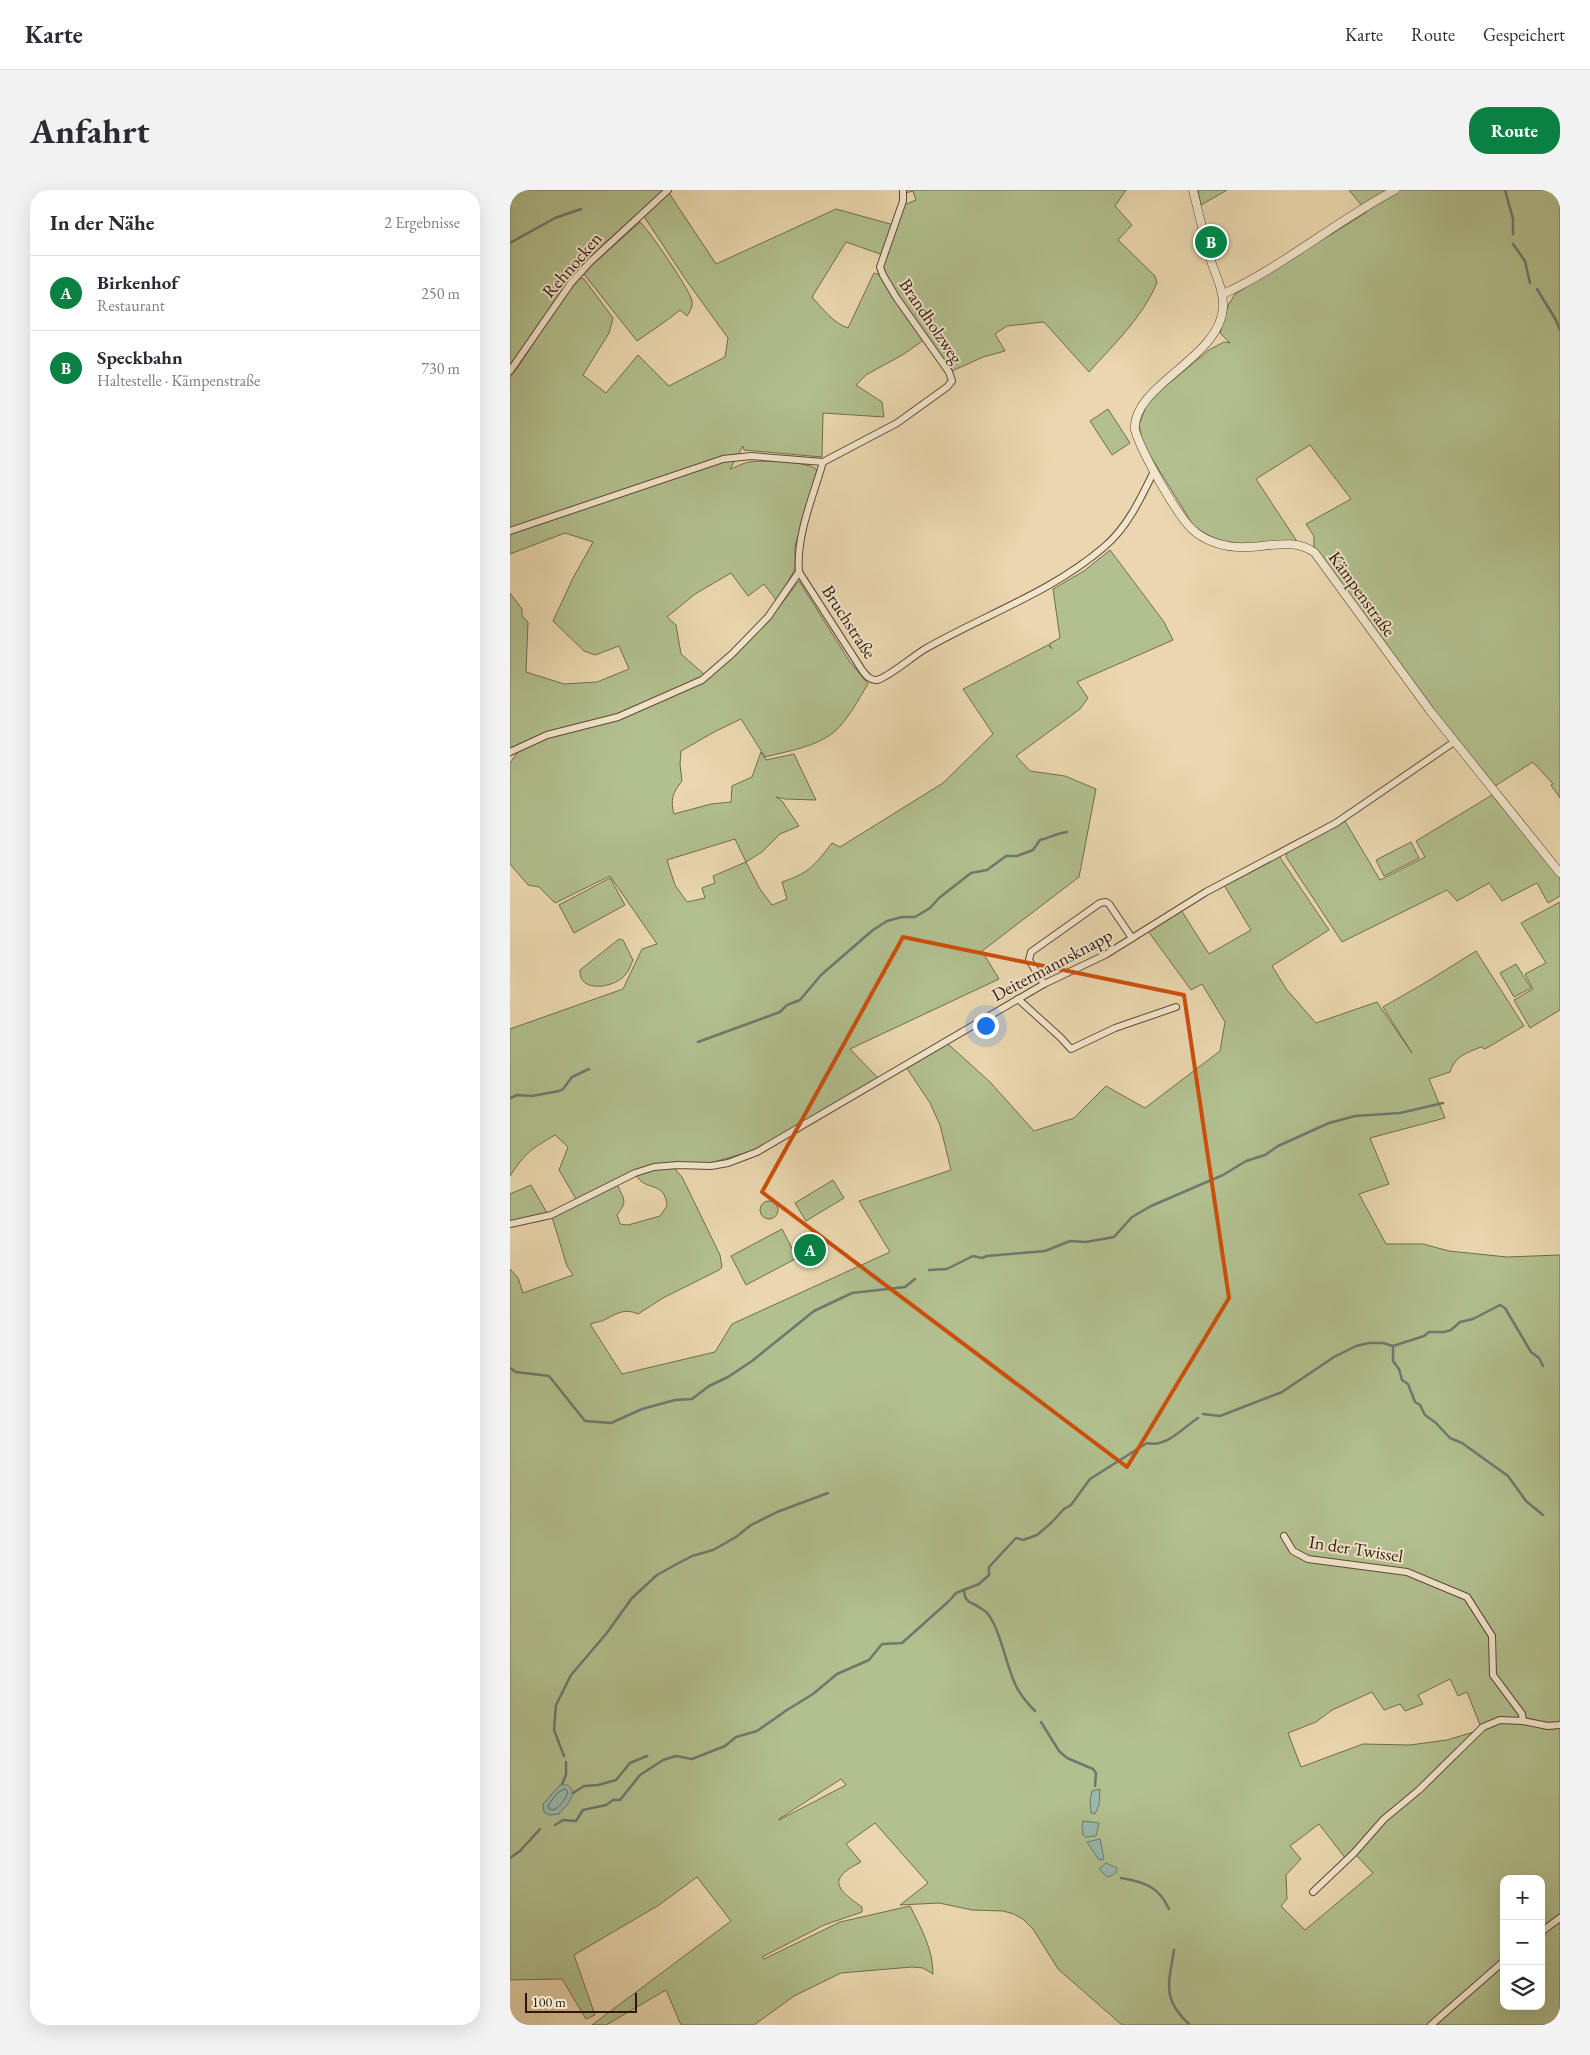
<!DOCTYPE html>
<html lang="de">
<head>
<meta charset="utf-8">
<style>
	body { margin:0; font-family:"EB Garamond",serif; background:#f2f2f3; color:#2b2b33 }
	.controls { position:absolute; right:15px; bottom:15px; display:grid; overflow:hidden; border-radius:10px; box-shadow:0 5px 20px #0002 }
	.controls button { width:45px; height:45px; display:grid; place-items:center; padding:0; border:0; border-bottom:1px solid #e1e1e2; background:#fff; color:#2b2b33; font:25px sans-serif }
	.scale { position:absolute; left:15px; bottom:12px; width:112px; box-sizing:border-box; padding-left:5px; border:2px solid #30170e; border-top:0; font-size:14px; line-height:18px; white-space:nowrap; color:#30170e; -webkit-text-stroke:4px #f1e5cb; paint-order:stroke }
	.you { position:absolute; left:475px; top:835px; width:18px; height:18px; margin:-12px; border:4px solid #fff; border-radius:50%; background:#1a73e8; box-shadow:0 0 0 8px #1a73e833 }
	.badge { display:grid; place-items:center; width:32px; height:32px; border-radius:50%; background:#0b8043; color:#fff; font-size:16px; font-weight:700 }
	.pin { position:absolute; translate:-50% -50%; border:2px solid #fff; box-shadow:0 1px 5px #0006 }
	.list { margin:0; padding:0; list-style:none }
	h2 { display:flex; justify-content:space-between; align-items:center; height:65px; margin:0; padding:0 20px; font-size:21px }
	h2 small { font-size:16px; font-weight:400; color:#7c7c81 }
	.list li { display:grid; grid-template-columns:32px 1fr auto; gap:15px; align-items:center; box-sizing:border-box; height:75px; padding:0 20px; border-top:1px solid #e1e1e2 }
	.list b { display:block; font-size:19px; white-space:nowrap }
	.list p { margin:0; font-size:16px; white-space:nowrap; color:#7c7c81 }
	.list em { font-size:16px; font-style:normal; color:#7c7c81 }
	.icon { flex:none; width:28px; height:28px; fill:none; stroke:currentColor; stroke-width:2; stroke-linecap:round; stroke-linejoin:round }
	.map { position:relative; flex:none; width:1050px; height:1835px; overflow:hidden; border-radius:20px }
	header { display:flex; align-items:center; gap:30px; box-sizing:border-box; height:70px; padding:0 25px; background:#fff; border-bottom:1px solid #e1e1e2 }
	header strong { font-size:24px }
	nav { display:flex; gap:28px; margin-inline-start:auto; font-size:18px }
	.intro { display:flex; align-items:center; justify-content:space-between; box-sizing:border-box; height:120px; padding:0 30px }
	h1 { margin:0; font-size:35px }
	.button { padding:12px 22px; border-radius:20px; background:#0b8043; color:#fff; font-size:18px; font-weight:700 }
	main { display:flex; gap:30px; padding:0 30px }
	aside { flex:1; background:#fff; border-radius:20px; box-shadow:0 5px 20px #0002 }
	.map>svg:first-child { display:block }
</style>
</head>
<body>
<header>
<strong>Karte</strong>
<nav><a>Karte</a><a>Route</a><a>Gespeichert</a></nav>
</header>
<div class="intro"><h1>Anfahrt</h1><a class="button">Route</a></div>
<main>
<aside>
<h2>In der Nähe<small>2 Ergebnisse</small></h2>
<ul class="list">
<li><span class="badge">A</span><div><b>Birkenhof</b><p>Restaurant</p></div><em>250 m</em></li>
<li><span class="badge">B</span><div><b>Speckbahn</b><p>Haltestelle · Kämpenstraße</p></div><em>730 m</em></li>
</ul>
</aside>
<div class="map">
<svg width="1050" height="1835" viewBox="0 0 1050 1835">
	<rect width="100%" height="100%" fill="#ead7af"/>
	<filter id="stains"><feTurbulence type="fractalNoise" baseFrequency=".004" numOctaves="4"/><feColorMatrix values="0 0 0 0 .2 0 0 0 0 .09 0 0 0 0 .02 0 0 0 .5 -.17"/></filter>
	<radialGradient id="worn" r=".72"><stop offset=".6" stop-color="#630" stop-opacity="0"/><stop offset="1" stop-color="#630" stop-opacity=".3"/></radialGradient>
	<g fill="#b2bf8e" stroke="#716b4e" fill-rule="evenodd">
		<polygon points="0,0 154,0 96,52 70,80 0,175"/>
		<path d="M395,0H616L605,16L622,35L608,50L645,86L647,93C632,128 604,154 579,182L534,132L497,136L485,144L495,161L473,167L440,182L376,88L373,74L394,15L406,10L403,1L396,3Z"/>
		<polygon points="688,0 717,0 691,15"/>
		<path d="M839,0H1050V608L1041,595L1043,594L1023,572L985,596L941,544L804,359V346L796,334L841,309L800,255L746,289L788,353C751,354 713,361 683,335L633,254L629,235L637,214L652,199L699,160L714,152L720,153L710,143L718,116L725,104L857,22Z"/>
		<path d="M159,3L206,74L326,19L384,35L373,65L336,52L302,107C312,118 323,133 338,138L364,83L370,85L415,149L394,164L356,185L346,195L372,212L374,227L313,223L312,267L234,260L233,256L220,279C226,277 233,273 239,272C253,270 295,271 306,279L307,285L285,356V379L267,411L254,394L238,406L221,383L185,404L157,427L166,435L171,464L195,485C135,520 66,539 0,560V403L12,419V426L18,432L16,482L54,494L87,492L119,479L109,456L85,465L74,461L43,431L63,388L83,352L55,343L0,364V187L8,177L59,99L70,88L74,89L103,128L99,143L73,185L96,203L128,165L159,196L215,167L218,148L176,90L133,25Z"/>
		<path d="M130,32C139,40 180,100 182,111C183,117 180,121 177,126L170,120C156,132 142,140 127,151L73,83Z"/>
		<polygon points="598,219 620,253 602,265 580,231"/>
		<path d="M600,360L654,432L663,450L567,492L578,508L570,519L506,566L520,581L555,586L586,599L569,687L472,761L489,789L340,859L368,888L246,960L200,973L124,981L66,1009L49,980L58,957L45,945C20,960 16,962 0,986V839L113,799L132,759L147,754L100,686L45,713L29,697L18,695L0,674V573L8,562L36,548L110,529L195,492L259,430L289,391L340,472L358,494C348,510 338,530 324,542C306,557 278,561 255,567L231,529L206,541L171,561L170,574L172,591C163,602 160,610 164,624L201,614L221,612L222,596L242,587L251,562L256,570L284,564L306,610L275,609L266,607L272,611L289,636L270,644L252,662L236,672L250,699L262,715L277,709L272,692C299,683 305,675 322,653L330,657L433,593L483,544L453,499L538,455L542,459L539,454L550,448L543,399L574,381ZM225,649L236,672L203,686L205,693L192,698L195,708L177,712L165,695L157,670Z"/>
		<polygon points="982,605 1050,688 1050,706 1038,713 1027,693 992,711 979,693 947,711 937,700 832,752 776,667 777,662 835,631 870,690 915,667 906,651"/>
		<polygon points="901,652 909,668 874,686 866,670"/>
		<path d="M769,666L819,740L762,776L777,800L806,833L867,812L902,863L873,817L918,791L966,761L1014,836L975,859L971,857C956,863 945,866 940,882L919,889L935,928L860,948L879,994L849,1004L876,1054H913L939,1061L997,1067L1050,1065V1724L1031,1737V1689H994V1767L918,1835H612L548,1779L523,1739L514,1730L504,1724L493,1721L462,1720L429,1713L390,1715L418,1693L365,1633L336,1654L351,1672C317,1689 326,1699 352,1717V1722L314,1735L252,1767L254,1769L330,1732L400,1716C411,1738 423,1759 423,1784L413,1778L402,1777L331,1783L284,1806L244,1835H171L156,1800L96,1835H82L221,1731L187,1687L149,1715L64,1765L85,1825L76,1829L52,1789L0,1790V1079L8,1088L13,1103L63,1085L57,1076L42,1027L107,994C114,1010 118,1011 107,1025L110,1034L118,1035L150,1026L157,1016C155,990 135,1002 126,985L151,978H164L172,987L210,1065L212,1077L209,1080L153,1108L128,1124C115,1118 108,1123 96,1129C92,1132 85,1132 80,1134L112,1184L205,1162L222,1134L380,1062L349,1011L441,980L430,935L420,913L396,877L437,853L480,892L524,941L564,928L596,896L635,918L710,861L715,832L692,794L681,800L638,741L671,720L699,764L741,740L714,695ZM940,1489L948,1506L957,1502L970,1535L982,1532L983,1534L975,1537L897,1613L876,1630L845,1664L863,1683L795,1740L771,1716L777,1709L776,1685L791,1669L780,1656L809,1634L836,1669L873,1628L908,1599L967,1541L937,1550L900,1555L853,1554L791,1577L778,1543L806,1532L822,1520L862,1502L874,1520L890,1514L895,1521L913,1514L908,1505ZM331,1589L336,1595L269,1630V1629Z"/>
		<polygon points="100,688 115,715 64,743 49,715"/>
		<polygon points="1050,712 1050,820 1020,838 1004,810 1023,799 1015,784 1036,773 1011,733"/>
		<path d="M109,749L113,750L123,770C121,774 119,781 116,784C106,798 68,804 70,780Z"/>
		<polygon points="1006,774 1021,798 1004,807 990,783"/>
		<polygon points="323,990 334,1008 296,1031 285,1013"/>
		<polygon points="21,995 37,1023 0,1032 0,1004"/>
		<circle cx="259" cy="1020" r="9"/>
		<polygon points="272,1039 287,1068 236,1095 221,1066"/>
		<polygon points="1050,1732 1050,1835 926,1835 994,1775 994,1816 1031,1816 1031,1745"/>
	</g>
	<g fill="#98b9ad" stroke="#6e786d">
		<path d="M50,1595H58C69,1605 56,1615 49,1624L39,1625L34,1622L33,1614Z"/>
		<polygon points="590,1599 589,1615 585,1624 581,1623 580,1610 582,1601"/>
		<polygon points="573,1631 589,1633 586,1646 576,1647 573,1645 572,1637"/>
		<polygon points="590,1649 594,1669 589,1670 577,1652"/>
		<path d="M596,1673L607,1678C607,1684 602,1686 597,1687L589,1679Z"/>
	</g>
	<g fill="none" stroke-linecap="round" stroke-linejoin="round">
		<path stroke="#64685e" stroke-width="1" d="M55,1599L58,1602C56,1609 49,1618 43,1620L39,1619L38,1616C42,1610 47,1601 55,1599Z"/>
		<g stroke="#6e786d" stroke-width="2.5">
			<polyline points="995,0 1003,29 1003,44"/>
			<polyline points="0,53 45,28 71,19"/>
			<polyline points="1003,54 1015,71 1020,93"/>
			<polyline points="1027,99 1046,130 1050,140"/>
			<path d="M188,852L270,822L277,815L290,810L311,785L363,740L377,731L392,727H405L420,718L429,708L461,683L477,680L496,666H507L523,660L530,650C540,648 547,643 557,642"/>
			<polyline points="0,908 7,905 22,906 49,901 53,899 62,887 79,879"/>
			<polyline points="419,1080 437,1079 463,1066 472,1068 477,1066 535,1061 560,1051 576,1052 604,1047 622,1027 641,1016 713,985 736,971 755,965 768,956 819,933 845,926 890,923 933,913"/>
			<polyline points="883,1156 883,1171 889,1179 892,1190 898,1194 905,1212 910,1215 915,1225 926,1233 940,1248 952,1253 998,1286 1016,1311 1033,1325"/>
			<polyline points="0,1178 6,1182 39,1186 75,1231 101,1233 132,1219 165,1210 182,1209 199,1196 218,1187 242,1171 304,1121 342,1103 395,1097 405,1089"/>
			<polyline points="693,1224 710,1226 772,1202 824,1167 846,1156 859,1153 873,1153 883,1156 914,1146 919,1142 934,1142 941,1140 950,1132 963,1129 990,1115 995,1118 1021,1162 1029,1168 1033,1176"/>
			<path d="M454,1400L455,1407L459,1412C463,1413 476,1421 478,1424C491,1441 496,1476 506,1496C511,1506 518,1514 525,1521"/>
			<polyline points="531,1532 549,1561 557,1568 583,1579 586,1583 585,1596"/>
			<polyline points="54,1566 44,1540 46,1515 61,1485 96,1444 122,1408 147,1385 165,1375 182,1366 203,1360 226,1347 241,1335 267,1322 318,1303"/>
			<polyline points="52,1594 56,1585 56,1572"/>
			<polyline points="63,1603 74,1596 88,1595 106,1590 120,1573 137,1566"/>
			<path d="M45,1635L53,1630L66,1631L73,1620L96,1615L103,1610H110L130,1585L153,1570L166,1566L182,1569L215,1556L226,1547L247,1541L277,1520L303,1504L327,1484L359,1470L372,1454L392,1453L439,1411L446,1403L469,1394L479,1385V1377L506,1348L513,1350L527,1345L541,1333L554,1319L561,1315L580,1289L637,1253C657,1258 672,1238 688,1228"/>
			<polyline points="0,1668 10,1661 30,1639"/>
			<path d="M611,1688C635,1692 649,1697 659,1719"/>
			<path d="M664,1760C659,1793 651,1809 680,1835"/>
		</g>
		<defs>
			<g id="minor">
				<polyline points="0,181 61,93 80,72 158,0"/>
				<path d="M313,272C303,307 286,345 289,382L352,480C356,485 360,491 367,490C379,487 403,466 415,459C474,425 542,402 594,357C617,338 631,308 644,281"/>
				<polyline points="0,341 213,269 241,266 313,272 387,233 437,197 442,191 439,182 386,107 373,85 370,77 393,11 393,0"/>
				<polyline points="0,562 37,545 108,527 192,490 222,464 258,427 289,382"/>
				<polyline points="534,794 519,770 521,762 590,713 596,712 599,714 622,748"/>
				<polyline points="508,809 550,847 561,859 605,838 666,817"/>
				<polyline points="0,1034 41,1025 125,983 144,977 168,975 201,976 218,973 247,962 534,794 595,765 696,702 826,633 944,552"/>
				<polyline points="774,1346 783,1361 798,1369 897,1382 957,1407 982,1446 983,1485 1012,1524 1013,1531"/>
				<polyline points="803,1702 844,1663 874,1629 909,1600 973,1537 990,1530 1013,1531 1038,1536 1050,1535"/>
				<polyline points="1031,1742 1050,1728"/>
				<polyline points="921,1835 994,1771"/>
			</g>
			<g id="tertiary">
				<path d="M683,0C689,25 695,50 702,74C707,88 714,102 713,118C710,168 621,196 625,240C631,261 666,324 682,339C693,350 711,356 727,357C752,359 784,346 805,363L921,522L1050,683"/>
				<path d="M713,104C774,76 826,31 885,0"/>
			</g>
		</defs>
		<use href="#minor" stroke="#5e4736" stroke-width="8"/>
		<use href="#tertiary" stroke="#5e4736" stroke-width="9"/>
		<use href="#minor" stroke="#f1e5cb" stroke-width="6"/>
		<use href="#tertiary" stroke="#f1e5cb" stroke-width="8"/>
	</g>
	<path fill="none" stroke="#cc4f0c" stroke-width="4" stroke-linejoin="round" d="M393,747L674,805L719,1108L617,1277L252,1002Z"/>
	<g text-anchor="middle" stroke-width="4" stroke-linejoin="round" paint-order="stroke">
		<g font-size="18" fill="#30170e" stroke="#f1e5cb">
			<text transform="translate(62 75) rotate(-49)" y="6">Rehnocken</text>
			<text transform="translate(421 131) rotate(56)" y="6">Brandholzweg</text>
			<text transform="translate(852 404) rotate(54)" y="6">Kämpenstraße</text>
			<text transform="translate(339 432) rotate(57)" y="6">Bruchstraße</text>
			<text transform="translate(542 775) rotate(-28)" y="6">Deitermannsknapp</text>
			<text transform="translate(846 1359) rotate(9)" y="6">In der Twissel</text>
		</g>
	</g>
	<rect width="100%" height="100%" filter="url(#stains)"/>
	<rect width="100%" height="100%" fill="url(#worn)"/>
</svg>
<div class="controls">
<button>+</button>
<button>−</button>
<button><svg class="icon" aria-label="layers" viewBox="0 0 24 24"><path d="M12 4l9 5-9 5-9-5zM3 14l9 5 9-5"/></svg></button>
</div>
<div class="scale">100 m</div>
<div class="you"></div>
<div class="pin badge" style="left:300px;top:1060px">A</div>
<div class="pin badge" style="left:701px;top:52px">B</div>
</div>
</main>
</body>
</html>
